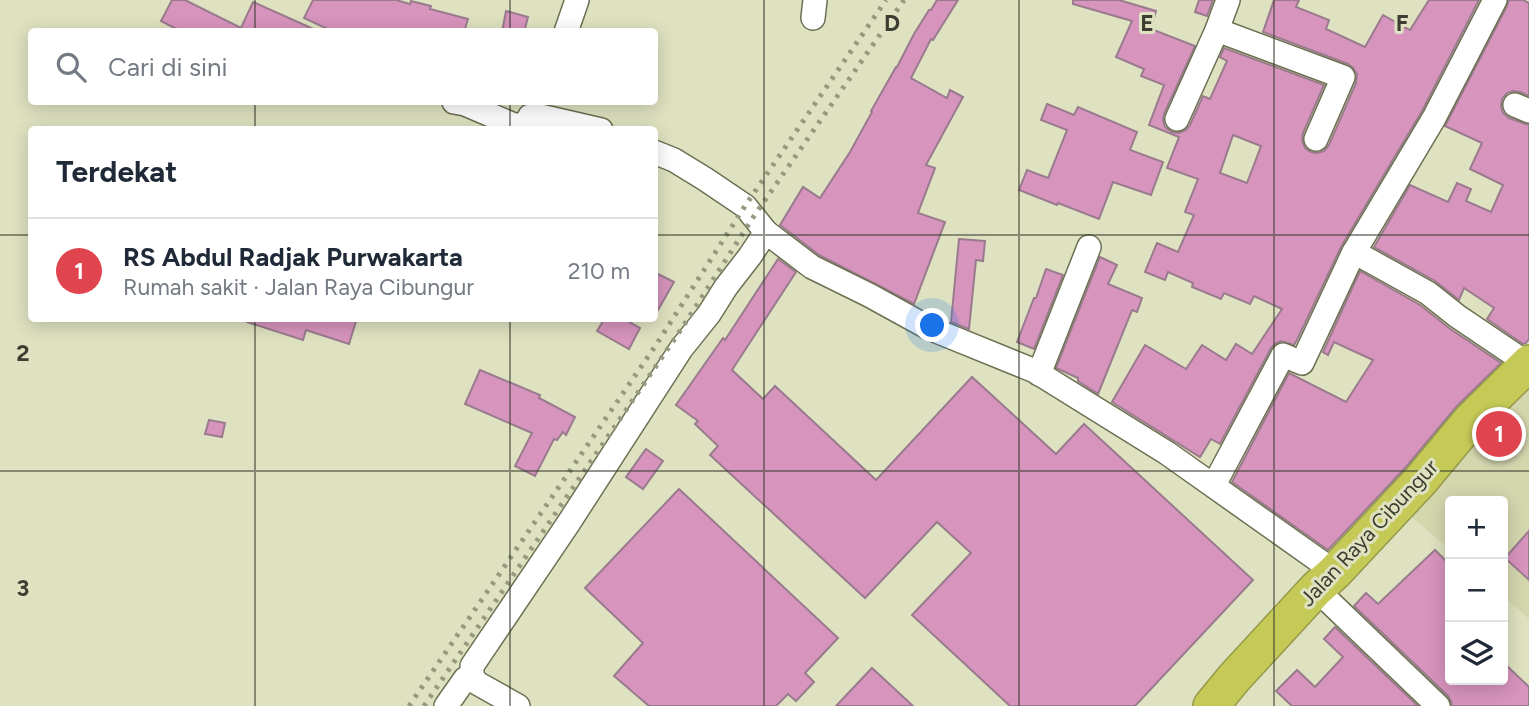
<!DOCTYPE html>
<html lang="id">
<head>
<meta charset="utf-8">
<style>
	body { margin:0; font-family:Figtree,sans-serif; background:#f2f2f3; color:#1f2937 }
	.controls { position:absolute; right:21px; bottom:21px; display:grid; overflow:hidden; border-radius:7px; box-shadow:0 4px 18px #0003 }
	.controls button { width:63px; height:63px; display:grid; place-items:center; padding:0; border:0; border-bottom:2px solid #e0e1e3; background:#fff; color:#1f2937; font:35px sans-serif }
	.you { position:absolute; left:933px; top:326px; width:24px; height:24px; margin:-18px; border:5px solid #fff; border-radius:50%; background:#1a73e8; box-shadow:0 0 0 10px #1a73e833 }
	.badge { display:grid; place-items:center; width:46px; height:46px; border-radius:50%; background:#c2489a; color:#fff; font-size:23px; font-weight:700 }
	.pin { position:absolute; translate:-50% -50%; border:4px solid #fff; box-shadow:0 2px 7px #0006 }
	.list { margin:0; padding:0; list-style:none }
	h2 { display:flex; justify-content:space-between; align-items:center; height:91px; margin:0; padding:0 28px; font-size:30px }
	h2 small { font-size:23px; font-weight:400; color:#747a83 }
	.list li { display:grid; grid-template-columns:46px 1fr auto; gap:21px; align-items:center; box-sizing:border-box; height:105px; padding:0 28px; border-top:2px solid #e0e1e3 }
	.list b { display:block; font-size:26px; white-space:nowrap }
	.list p { margin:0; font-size:23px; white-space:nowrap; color:#747a83 }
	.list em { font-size:23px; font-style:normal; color:#747a83 }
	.icon { flex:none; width:38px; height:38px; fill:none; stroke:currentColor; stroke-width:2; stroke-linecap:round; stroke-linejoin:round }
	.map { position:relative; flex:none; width:1529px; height:706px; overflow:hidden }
	.search { position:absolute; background:#fff; box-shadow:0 4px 18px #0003; left:28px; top:28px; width:630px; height:77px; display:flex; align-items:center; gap:18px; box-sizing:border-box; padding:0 24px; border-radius:7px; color:#747a83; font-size:26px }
	.panel { position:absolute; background:#fff; box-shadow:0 4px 18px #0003; left:28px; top:126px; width:630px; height:196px; border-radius:7px }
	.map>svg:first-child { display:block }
</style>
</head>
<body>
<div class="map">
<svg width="1529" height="706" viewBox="0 0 1529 706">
	<rect width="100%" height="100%" fill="#dfe2c0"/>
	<polygon fill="#d4d7ae" points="1529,366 1529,619 1503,596 1503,501 1450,501 1450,550 1403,509"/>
	<g fill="#d794bd" stroke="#997b8d" stroke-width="2" fill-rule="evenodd">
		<polygon points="172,0 185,0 241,28 253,2 320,32 182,32 161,21"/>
		<polygon points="313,0 396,0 410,4 411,1 431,6 430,9 468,19 464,32 334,32 304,18"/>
		<polygon points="937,0 958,0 933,40 931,39 911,78 947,98 950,90 963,97 926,165 935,168 918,213 945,222 914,304 819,255 780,225 803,187 820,198 850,152 872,112 871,111 896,67 897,67 914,34 929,10 931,10"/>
		<path d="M1073,0H1119L1156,11L1151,29L1195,46L1164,114L1163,120L1165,127L1172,132L1179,133L1186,130L1190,125L1203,96L1210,99L1227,61L1220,57L1224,48L1324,85L1303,133L1302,140L1305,148L1311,152L1317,153L1324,151L1329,145L1356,83L1357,74L1353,68L1348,64L1263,32L1274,0H1299L1296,7L1329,20L1326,29L1365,47L1383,15L1410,30L1429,0H1479L1422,111L1341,247L1297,340L1294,345L1281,341L1276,343L1271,348L1220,444L1211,439L1200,457L1112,402L1145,345L1186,369L1202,345L1226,360L1236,344L1252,354L1282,309L1254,296L1250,304L1224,293L1221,299L1192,287L1193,283L1168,272L1165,280L1145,272L1157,243L1178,252L1194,215L1185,212L1198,179L1167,168L1179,137L1149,125L1164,85L1141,76L1144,69L1116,57L1132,21L1073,4ZM1233,135L1261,146L1247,183L1220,173Z"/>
		<polygon points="1199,0 1213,0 1207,16 1195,12"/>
		<polygon points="1509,0 1523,0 1529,3 1529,96 1520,92 1513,91 1507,93 1502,99 1501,106 1503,113 1509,118 1529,125 1529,339 1526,343 1523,344 1487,319 1494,308 1464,288 1459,300 1435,281 1374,247 1410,185 1448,202 1457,183 1471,189 1466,201 1491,212 1503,185 1470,169 1482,143 1445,126 1507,6"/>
		<polygon points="506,11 528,17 524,32 502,32"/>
		<polygon points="1047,104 1074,115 1078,107 1137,132 1130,150 1163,162 1151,195 1113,182 1099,219 1058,203 1057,205 1019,190 1027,170 1048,178 1067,130 1041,120"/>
		<polygon points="959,239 985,241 983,261 976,260 969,329 951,322"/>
		<polygon points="1100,257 1117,265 1108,284 1142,298 1137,312 1132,310 1098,394 1078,381 1078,378 1056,368"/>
		<polygon points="778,259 796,272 732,370 763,399 775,386 876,480 972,377 1056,454 1084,424 1253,580 1135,706 1010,706 912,615 971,553 937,522 865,598 710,455 718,446 695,424 698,421 676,405 723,338 725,340"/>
		<polygon points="1046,269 1063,275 1034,349 1017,342 1034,298 1036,298"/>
		<polygon points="1360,271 1420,305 1449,328 1501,363 1457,406 1406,467 1328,550 1232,482 1289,373 1346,402 1373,360 1334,342 1328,355 1323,352"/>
		<polygon points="654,272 674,282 654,317"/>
		<polygon points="247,318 357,318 349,344 306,330 303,340 247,322"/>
		<polygon points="605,318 622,318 640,328 629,349 597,331"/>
		<polygon points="480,370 540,395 539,398 575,417 566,435 563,432 557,440 554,439 535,476 515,466 532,433 465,404"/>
		<polygon points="209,420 225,423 222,437 205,434"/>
		<polygon points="646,449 663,461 643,489 626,477"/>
		<polygon points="679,489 838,638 805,673 814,682 796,701 788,694 776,706 649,706 614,676 643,643 585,588"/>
		<polygon points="1529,531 1529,580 1505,558"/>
		<polygon points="1435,550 1450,565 1450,680 1503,680 1503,662 1529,687 1529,706 1452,706 1451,701 1448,696 1354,606 1366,593 1378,604"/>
		<polygon points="1335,627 1418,706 1292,706 1276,691 1297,670 1315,687 1343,657 1324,639"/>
		<polygon points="872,668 913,706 836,706"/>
	</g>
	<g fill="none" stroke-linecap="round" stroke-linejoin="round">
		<defs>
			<g id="minor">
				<polyline points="813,18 815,0"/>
				<polyline points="1217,30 1343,77 1316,139"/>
				<polyline points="566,32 577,0"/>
				<path d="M454,102L465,104L514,125C522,125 526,124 530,116L536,115L601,130"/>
				<polyline points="1515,105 1529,111"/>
				<polyline points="1177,119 1217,30 1228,0"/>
				<polyline points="654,152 674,160 705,179 745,206 766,232"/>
				<polyline points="1354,252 1428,293 1457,316 1528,364"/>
				<polyline points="1039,374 1089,247"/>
				<polyline points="1214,485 1283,355 1302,363 1353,254 1434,118 1495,0"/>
				<polyline points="1316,589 1438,706"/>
				<polyline points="446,706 465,679 473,678"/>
				<polyline points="518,706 477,683 472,676 472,666 568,524 681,349 709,314 726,287 750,256 766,232 812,267 869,295 929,328 1035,371 1167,453 1335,572"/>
			</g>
			<polyline id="highway" points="1211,706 1234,678 1316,589 1335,572 1421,480 1471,420 1529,363"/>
		</defs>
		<use href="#minor" stroke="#6d7052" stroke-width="26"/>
		<use href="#highway" stroke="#95994a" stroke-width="38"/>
		<use href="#minor" stroke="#fff" stroke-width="23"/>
		<use href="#highway" stroke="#c5ca57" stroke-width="35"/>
		<g stroke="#96987f" stroke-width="5" stroke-dasharray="3.5 7" stroke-linecap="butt">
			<polyline points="409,706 656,345 745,206 886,0"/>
			<polyline points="424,706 682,328 754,216 904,0"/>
		</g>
	</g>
	<path fill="none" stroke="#3d3e31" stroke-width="2" stroke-opacity="0.55" d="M255,0V32M510,0V32M764,0V706M1019,0V706M1274,0V706M255,102V130M510,102V130M0,235H32M654,235H1529M255,318V706M510,318V706M0,471H1529"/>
	<g text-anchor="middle" stroke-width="6" stroke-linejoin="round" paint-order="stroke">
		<g font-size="21" fill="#3d3e31" stroke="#dfe2c0">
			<text transform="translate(1369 533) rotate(-47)" y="7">Jalan Raya Cibungur</text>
		</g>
	</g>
	<g font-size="23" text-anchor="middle" font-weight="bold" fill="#3d3e31" stroke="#dfe2c0" stroke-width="6" stroke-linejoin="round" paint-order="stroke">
		<text x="892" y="31">D</text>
		<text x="1147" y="31">E</text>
		<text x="1402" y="31">F</text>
		<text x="23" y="361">2</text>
		<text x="23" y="596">3</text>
	</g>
</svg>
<div class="controls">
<button>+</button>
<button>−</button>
<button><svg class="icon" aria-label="layers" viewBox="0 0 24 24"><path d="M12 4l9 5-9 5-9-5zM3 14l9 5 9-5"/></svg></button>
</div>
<div class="you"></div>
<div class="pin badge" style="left:1499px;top:434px;background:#e0444e">1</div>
<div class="search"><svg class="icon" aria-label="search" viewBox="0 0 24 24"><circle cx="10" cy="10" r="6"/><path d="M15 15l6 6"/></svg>Cari di sini</div>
<section class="panel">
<h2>Terdekat<small></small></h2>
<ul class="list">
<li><span class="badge" style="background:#e0444e">1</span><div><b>RS Abdul Radjak Purwakarta</b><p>Rumah sakit · Jalan Raya Cibungur</p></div><em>210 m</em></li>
</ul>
</section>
</div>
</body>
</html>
